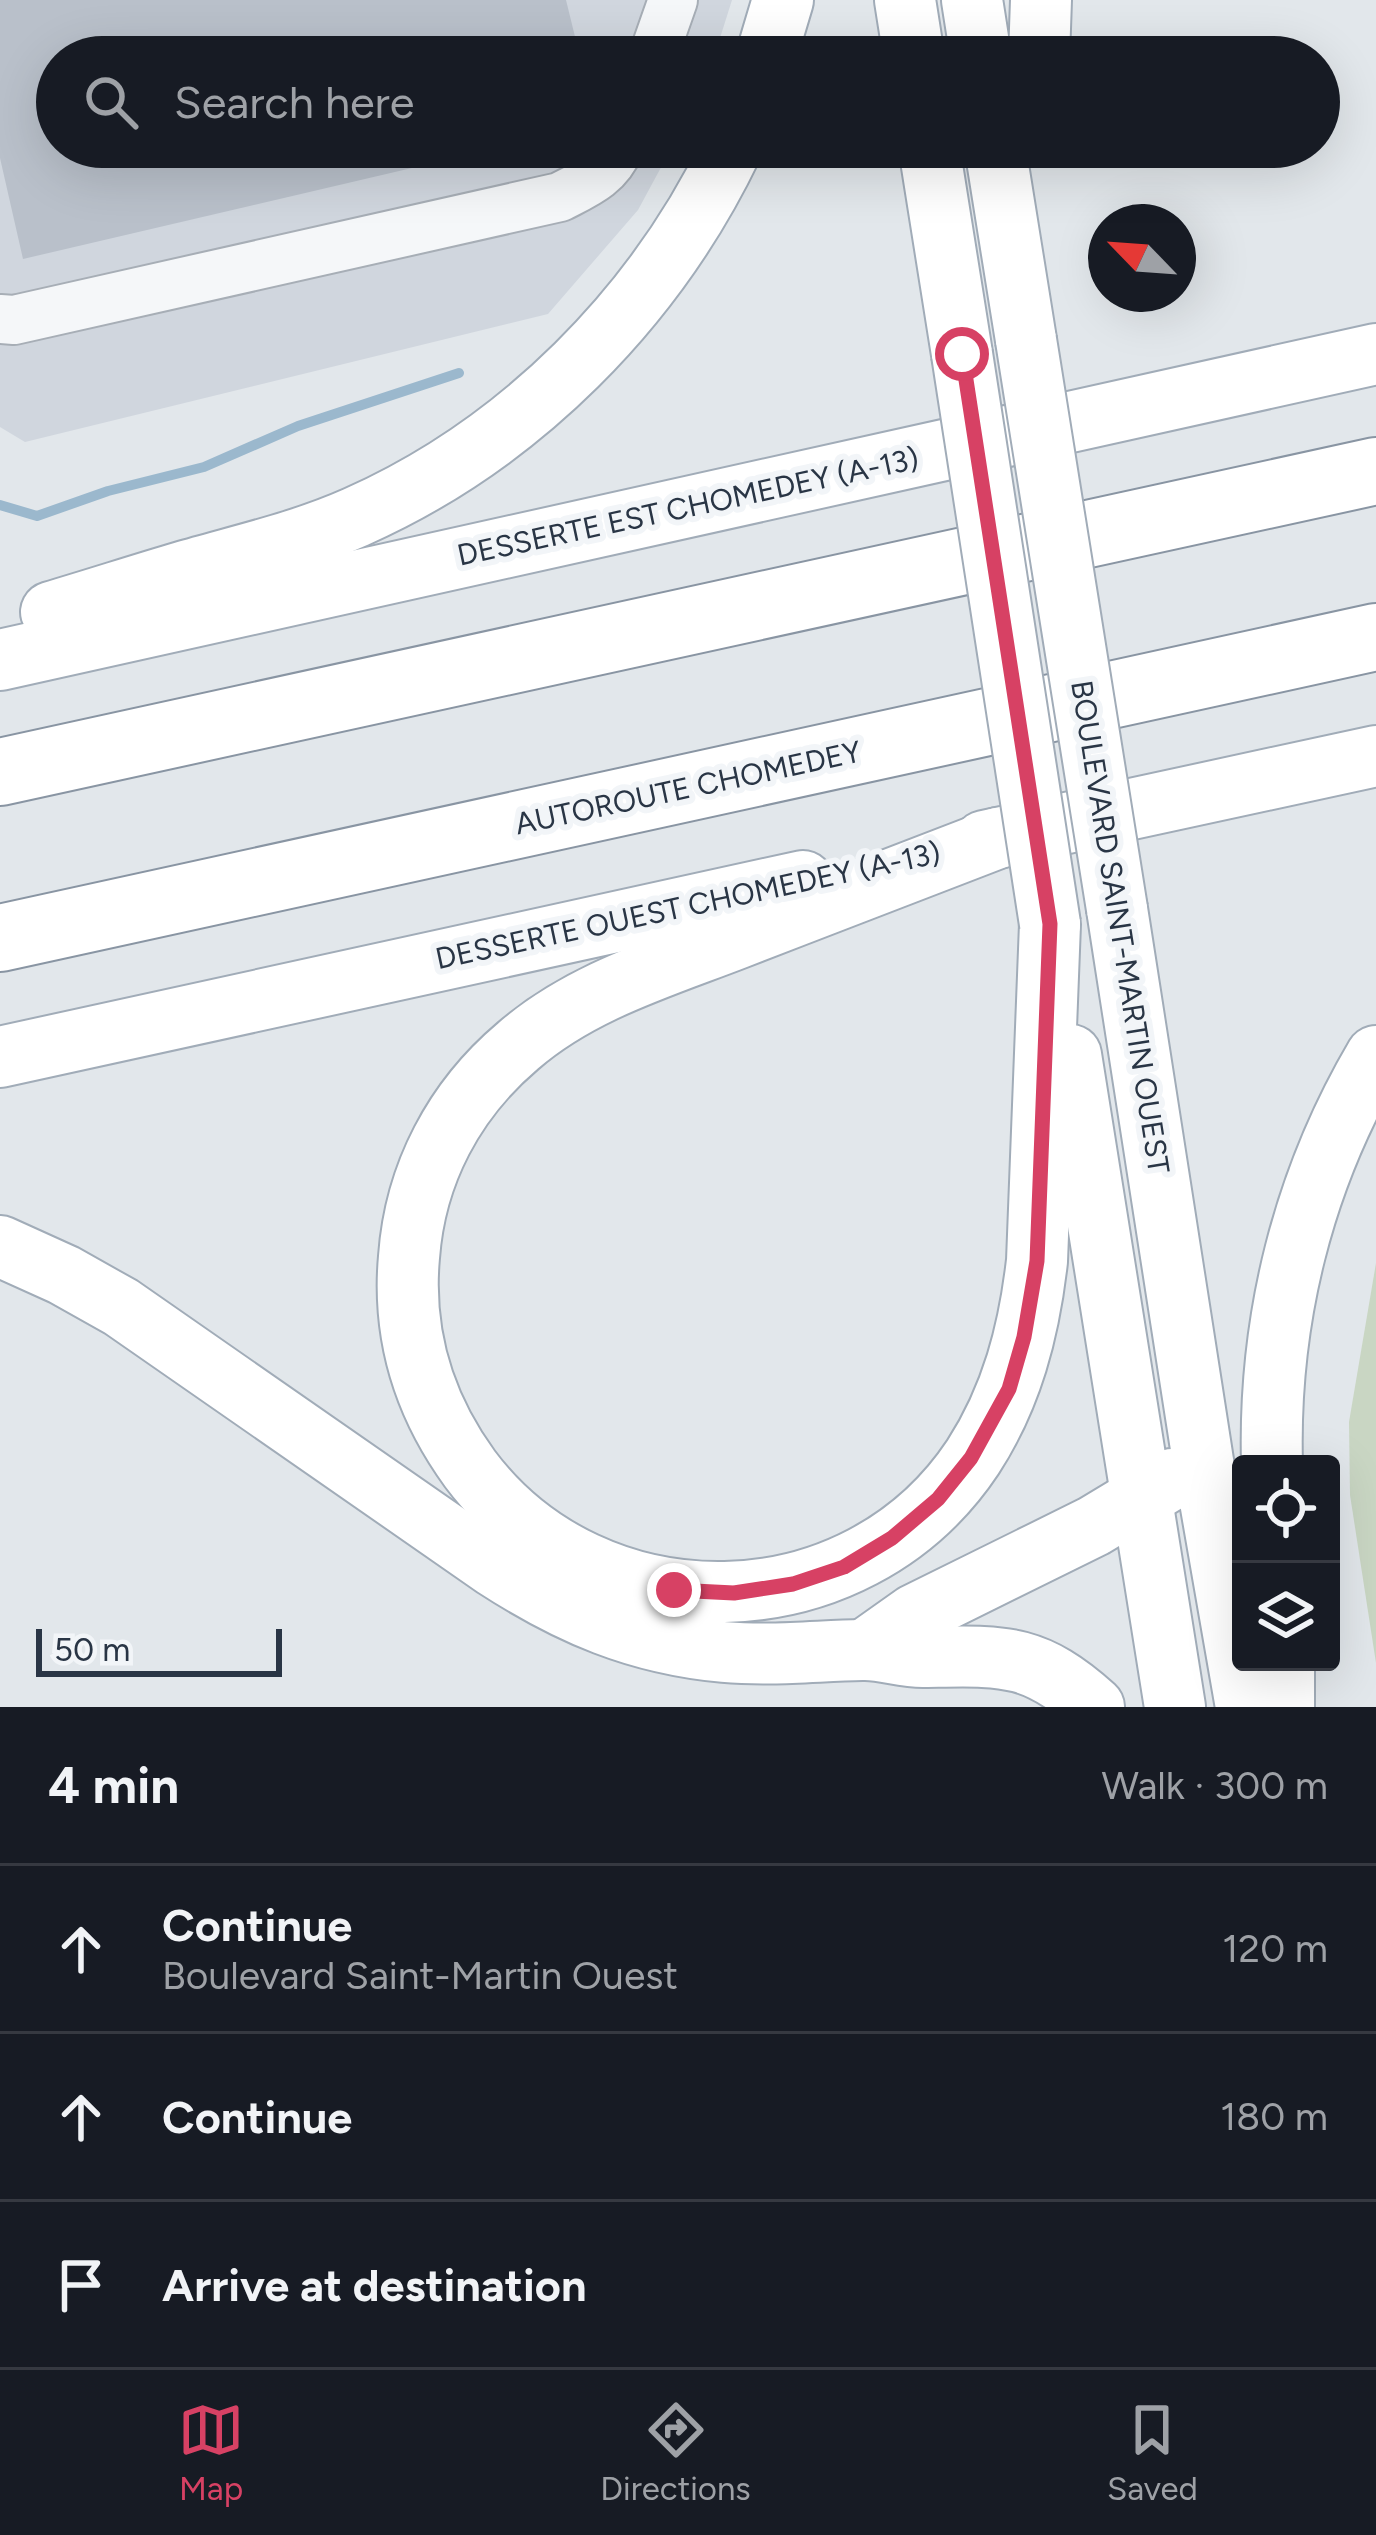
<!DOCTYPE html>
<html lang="en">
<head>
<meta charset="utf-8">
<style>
	body { margin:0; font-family:Figtree,sans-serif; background:#242831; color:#f1f3f6 }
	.controls { position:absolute; right:36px; bottom:36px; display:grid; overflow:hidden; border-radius:12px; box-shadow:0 12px 48px #0002 }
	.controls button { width:108px; height:108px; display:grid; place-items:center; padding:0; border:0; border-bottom:3px solid #363941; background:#171b24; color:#f1f3f6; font:60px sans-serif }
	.compass { position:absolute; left:1088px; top:204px; width:108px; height:108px; border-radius:50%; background:#171b24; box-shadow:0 12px 48px #0002; rotate:295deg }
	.scale { position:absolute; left:36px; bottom:30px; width:246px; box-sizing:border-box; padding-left:12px; border:6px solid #293545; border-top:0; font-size:33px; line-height:42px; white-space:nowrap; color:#293545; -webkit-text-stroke:9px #f2f5f8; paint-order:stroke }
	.stop { position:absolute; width:36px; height:36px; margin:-27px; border:9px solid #d74164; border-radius:50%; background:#fff }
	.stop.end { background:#d74164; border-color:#fff; box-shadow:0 3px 12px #0008 }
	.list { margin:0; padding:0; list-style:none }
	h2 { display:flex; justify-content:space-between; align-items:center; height:156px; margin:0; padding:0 48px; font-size:51px }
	h2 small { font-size:39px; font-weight:400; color:#9ea1a6 }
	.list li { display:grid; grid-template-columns:78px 1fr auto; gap:36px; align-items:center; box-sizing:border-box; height:168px; padding:0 48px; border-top:3px solid #363941 }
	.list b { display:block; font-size:45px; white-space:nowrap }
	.list p { margin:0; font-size:39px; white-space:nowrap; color:#9ea1a6 }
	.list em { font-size:39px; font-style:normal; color:#9ea1a6 }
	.icon { flex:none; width:66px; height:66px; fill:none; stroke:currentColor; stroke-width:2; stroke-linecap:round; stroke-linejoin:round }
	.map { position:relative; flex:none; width:1376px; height:1707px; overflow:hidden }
	.search { position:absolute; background:#171b24; box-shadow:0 12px 48px #0002; left:36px; right:36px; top:36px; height:132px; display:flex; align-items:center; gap:30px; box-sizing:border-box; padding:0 42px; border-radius:66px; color:#9ea1a6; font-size:45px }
	.sheet { height:660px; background:#171b24 }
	nav { display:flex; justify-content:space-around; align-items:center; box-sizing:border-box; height:168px; border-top:3px solid #363941; background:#171b24; font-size:33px; color:#9ea1a6 }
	nav a { display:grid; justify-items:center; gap:6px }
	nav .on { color:#d74164 }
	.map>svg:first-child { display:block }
</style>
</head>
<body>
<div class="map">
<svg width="1376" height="1707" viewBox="0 0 1376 1707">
	<rect width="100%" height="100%" fill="#e2e7eb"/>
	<polygon fill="#d0d6de" points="0,0 732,0 714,57 57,57 57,147 672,147 638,210 548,314 25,442 0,427"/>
	<polygon fill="#c9d6c3" points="1376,1263 1376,1663 1350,1495 1349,1422"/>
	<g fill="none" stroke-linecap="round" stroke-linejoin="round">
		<polyline stroke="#9bb8cd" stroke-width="10" points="0,505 37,516 108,491 204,467 298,426 459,373"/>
	</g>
	<polygon fill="#b9c0ca" points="0,0 566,0 580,57 57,57 57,147 493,149 23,259 0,158"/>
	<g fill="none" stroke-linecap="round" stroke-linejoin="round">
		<defs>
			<g id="minor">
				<polyline points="653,57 673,0"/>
				<path d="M0,319L14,320L560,197C585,184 608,175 619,147"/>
			</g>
			<g id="major">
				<polyline points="905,0 914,57"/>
				<polyline points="972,0 981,57"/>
				<polyline points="766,57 783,0"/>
				<polyline points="1039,57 1041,0"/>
				<polyline points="929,147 962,354"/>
				<polyline points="995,147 1026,340"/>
				<path d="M51,612C95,599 138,585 182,572C240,555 300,542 356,517C520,444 655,308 732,147"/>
				<polyline points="0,660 1376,354"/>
				<path d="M998,838C910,872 823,905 736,939C661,968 580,992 518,1046C454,1100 415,1174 409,1257C402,1335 424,1406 470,1469C596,1637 856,1633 973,1457C1012,1397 1029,1331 1037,1261L1050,924"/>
				<polyline points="984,841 1376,756"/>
				<polyline points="1117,909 1203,1461 1246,1707"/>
				<polyline points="1071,1055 1175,1707"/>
				<polyline points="0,1057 803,881"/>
				<path d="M0,1246L64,1275L121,1307L495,1567C569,1615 637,1644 724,1652C771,1656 815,1651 862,1650C883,1649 904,1658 925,1657C1002,1656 1033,1652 1094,1707"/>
				<path d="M1272,1464C1268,1320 1303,1180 1376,1056"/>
				<polyline points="866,1649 914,1615 1094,1526 1172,1479"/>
				<polyline points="1284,1707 1284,1662"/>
			</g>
			<g id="highway">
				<polyline points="0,772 1376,471"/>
				<polyline points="0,938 1376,637"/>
			</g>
		</defs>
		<use href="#minor" stroke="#a7aeb6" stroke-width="52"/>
		<use href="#major" stroke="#a1acb8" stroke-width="64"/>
		<use href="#highway" stroke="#8995a3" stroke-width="70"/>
		<use href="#minor" stroke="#f5f7f9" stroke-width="48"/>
		<use href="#major" stroke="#fff" stroke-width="60"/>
		<use href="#highway" stroke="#fff" stroke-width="66"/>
		<defs>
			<g id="major-bridge">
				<polyline points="1026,340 1117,909"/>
				<polyline points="962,354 1050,924"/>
			</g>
		</defs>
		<use href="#major-bridge" stroke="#a1acb8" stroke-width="64" stroke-linecap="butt"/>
		<use href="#major-bridge" stroke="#fff" stroke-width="60"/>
	</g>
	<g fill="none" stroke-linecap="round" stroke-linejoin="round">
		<polyline stroke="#d74164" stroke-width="15" points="674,1590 734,1593 793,1584 844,1567 892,1538 938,1499 971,1458 1009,1389 1024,1337 1037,1261 1050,924 962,354"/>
	</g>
	<g text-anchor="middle" stroke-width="12" stroke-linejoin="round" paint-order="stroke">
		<g font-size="30" fill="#293545" stroke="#f2f5f8">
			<text transform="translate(688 507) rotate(-12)" y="10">DESSERTE EST CHOMEDEY (A-13)</text>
			<text transform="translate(688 788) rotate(-12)" y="10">AUTOROUTE CHOMEDEY</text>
			<text transform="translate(688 906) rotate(-12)" y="10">DESSERTE OUEST CHOMEDEY (A-13)</text>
			<text transform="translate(1120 927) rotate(81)" y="10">BOULEVARD SAINT-MARTIN OUEST</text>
		</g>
	</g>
</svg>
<div class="controls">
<button><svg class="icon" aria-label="locate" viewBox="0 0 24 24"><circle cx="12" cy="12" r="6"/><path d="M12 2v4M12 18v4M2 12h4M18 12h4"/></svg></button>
<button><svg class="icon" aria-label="layers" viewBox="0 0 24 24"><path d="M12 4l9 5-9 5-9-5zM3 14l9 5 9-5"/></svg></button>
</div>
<svg class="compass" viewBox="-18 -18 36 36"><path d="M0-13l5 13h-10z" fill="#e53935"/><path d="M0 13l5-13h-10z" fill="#9ea1a6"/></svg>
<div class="scale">50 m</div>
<div class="stop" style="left:962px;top:354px"></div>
<div class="stop end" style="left:674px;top:1590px"></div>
<div class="search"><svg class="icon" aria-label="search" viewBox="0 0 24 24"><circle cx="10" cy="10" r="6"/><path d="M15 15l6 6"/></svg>Search here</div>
</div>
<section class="sheet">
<h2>4 min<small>Walk · 300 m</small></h2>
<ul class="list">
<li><svg class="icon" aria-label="ahead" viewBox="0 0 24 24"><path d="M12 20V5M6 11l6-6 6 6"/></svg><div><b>Continue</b><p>Boulevard Saint-Martin Ouest</p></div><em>120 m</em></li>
<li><svg class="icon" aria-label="ahead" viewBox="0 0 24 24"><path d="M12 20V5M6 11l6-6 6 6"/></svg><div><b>Continue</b></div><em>180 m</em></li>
<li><svg class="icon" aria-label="arrive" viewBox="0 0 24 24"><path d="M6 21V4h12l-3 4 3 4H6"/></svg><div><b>Arrive at destination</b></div></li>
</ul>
</section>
<nav>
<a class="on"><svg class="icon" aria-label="map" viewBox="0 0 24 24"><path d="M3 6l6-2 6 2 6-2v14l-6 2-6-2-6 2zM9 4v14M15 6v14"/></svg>Map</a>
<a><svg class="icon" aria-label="directions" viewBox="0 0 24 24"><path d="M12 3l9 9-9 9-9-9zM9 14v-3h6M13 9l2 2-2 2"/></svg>Directions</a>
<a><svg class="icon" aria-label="saved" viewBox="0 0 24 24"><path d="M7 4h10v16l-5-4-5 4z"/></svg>Saved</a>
</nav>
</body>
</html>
